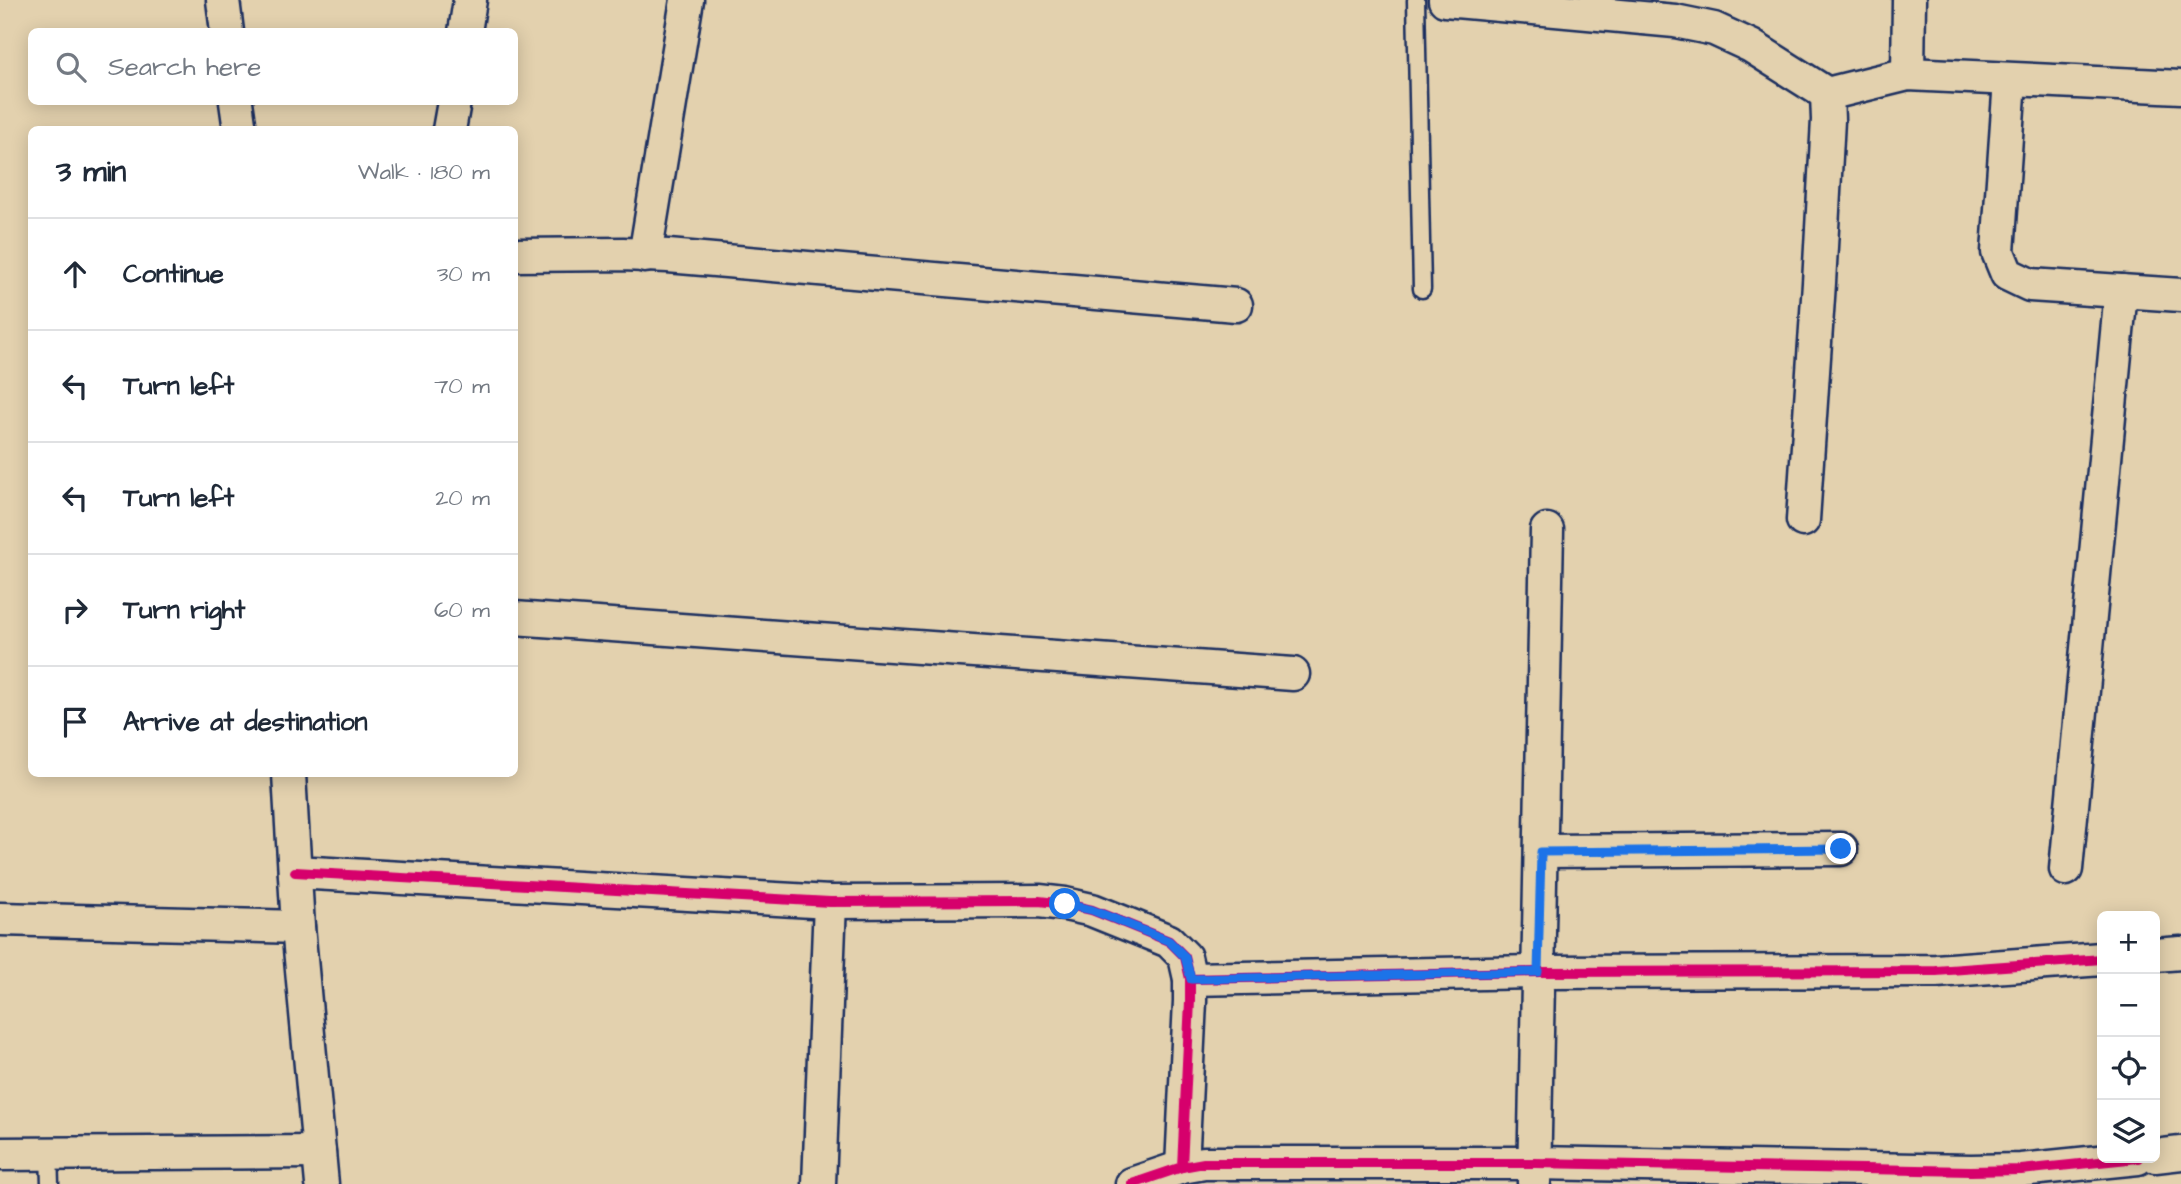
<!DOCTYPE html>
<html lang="en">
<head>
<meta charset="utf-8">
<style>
	body { margin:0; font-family:"Architects Daughter",sans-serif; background:#f6f6f7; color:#1f2937 }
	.controls { position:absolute; right:21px; bottom:21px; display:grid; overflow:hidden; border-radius:10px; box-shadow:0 4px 18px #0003 }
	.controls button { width:63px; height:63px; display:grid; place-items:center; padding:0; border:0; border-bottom:2px solid #e0e1e3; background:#fff; color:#1f2937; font:35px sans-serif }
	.stop { position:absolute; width:21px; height:21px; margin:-16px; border:5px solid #1a73e8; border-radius:50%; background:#fff }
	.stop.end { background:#1a73e8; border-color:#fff; box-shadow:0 2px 7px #0008 }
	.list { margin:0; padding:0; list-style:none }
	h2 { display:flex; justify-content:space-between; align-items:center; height:91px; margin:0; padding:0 28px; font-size:30px }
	h2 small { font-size:23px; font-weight:400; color:#747a83 }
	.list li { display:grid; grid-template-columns:46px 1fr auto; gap:21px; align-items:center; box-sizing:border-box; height:112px; padding:0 28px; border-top:2px solid #e0e1e3 }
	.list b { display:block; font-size:26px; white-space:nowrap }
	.list em { font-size:23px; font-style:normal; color:#747a83 }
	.icon { flex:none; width:38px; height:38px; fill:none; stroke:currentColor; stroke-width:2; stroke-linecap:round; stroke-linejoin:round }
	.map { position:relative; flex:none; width:2181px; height:1184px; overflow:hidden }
	.search { position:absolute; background:#fff; box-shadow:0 4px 18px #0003; left:28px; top:28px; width:490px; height:77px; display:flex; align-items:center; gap:18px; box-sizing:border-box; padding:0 24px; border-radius:10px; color:#747a83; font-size:26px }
	.panel { position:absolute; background:#fff; box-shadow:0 4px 18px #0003; left:28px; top:126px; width:490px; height:651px; border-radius:10px }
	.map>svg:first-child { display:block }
</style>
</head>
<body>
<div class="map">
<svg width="2181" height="1184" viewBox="0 0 2181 1184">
	<rect width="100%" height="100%" fill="#e3d1ae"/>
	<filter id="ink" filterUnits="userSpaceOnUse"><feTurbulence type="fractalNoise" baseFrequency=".0143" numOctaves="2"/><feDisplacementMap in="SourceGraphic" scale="14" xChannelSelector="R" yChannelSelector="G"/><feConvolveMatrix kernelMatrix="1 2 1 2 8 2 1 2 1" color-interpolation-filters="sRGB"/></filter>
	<g filter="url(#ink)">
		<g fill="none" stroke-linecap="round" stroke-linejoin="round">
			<defs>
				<g id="service">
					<polyline points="1416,0 1422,289"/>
					<polyline points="49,1154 50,1184"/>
				</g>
				<g id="minor">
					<polyline points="223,0 227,32"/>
					<polyline points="1445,0 1675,21 1714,29 1751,46 1827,94 1908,74 2181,87"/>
					<polyline points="465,32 470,0"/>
					<polyline points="1908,74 1909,0"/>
					<polyline points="2010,80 1998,252 2007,274 2030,285 2181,295"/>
					<polyline points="236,102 240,130"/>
					<polyline points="449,130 454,102"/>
					<polyline points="514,255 623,254 668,256 1236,305"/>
					<polyline points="645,256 687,0"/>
					<polyline points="1803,520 1819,283 1828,120 1827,94"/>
					<polyline points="514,618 1293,674"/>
					<polyline points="289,774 298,927 322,1184"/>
					<polyline points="1541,851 1841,849"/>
					<polyline points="2066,869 2121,291"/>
					<polyline points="295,872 830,902 1039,901 1065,904 1092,910 1169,941 1185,957 1190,979 1190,1001 1182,1167"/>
					<polyline points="0,919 298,927"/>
					<polyline points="2155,955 2181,953"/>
					<polyline points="1190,979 1538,972 1936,971 2102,959"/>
					<polyline points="0,1154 319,1152"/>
					<polyline points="2155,1156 2181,1153"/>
					<polyline points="1534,1183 1547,530"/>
					<polyline points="819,1184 830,902"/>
					<polyline points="1132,1184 1182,1167 1204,1163 1535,1163 1971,1171 2021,1170 2138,1158"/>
				</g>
			</defs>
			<use href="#service" stroke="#1b2f5e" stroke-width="21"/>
			<use href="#minor" stroke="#1b2f5e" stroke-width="37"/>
			<use href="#service" stroke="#e3d1ae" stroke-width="16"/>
			<use href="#minor" stroke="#e3d1ae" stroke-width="32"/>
			<defs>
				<g id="cycleway">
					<polyline points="295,872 830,902 1039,901 1065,904 1092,910 1169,941 1185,957 1190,979 1190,1001 1182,1167"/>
					<polyline points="1190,979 1538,972 1936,971 2102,959"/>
					<polyline points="1132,1184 1182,1167 1204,1163 1535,1163 1971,1171 2021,1170 2138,1158"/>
				</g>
			</defs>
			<use href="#cycleway" stroke="#e3d1ae" stroke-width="15"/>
			<use href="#cycleway" stroke="#d6006c" stroke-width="10"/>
		</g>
	</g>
	<g fill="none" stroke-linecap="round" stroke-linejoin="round" filter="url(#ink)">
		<polyline stroke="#1a73e8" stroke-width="9" points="1065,904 1092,910 1169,941 1185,957 1191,979 1538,972 1541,852 1841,849"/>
	</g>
</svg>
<div class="controls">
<button>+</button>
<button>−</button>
<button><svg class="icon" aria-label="locate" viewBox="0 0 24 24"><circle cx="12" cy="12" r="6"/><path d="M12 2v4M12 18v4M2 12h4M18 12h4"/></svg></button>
<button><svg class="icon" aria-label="layers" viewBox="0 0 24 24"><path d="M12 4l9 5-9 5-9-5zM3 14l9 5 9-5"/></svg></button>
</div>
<div class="stop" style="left:1065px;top:904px"></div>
<div class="stop end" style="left:1841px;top:849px"></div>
<div class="search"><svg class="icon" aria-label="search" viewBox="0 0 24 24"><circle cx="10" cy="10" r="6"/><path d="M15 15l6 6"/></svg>Search here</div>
<section class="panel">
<h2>3 min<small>Walk · 180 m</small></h2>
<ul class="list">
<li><svg class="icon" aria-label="ahead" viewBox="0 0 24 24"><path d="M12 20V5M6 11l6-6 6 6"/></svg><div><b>Continue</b></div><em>30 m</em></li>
<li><svg class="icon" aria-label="left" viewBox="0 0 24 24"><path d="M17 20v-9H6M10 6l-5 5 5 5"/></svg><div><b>Turn left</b></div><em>70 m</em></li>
<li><svg class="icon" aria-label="left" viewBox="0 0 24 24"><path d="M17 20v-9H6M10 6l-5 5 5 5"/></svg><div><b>Turn left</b></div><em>20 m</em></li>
<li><svg class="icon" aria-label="right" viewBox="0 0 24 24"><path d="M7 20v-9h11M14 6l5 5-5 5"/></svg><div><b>Turn right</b></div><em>60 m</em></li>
<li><svg class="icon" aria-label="arrive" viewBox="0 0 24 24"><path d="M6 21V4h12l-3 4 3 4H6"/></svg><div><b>Arrive at destination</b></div></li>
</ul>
</section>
</div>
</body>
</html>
